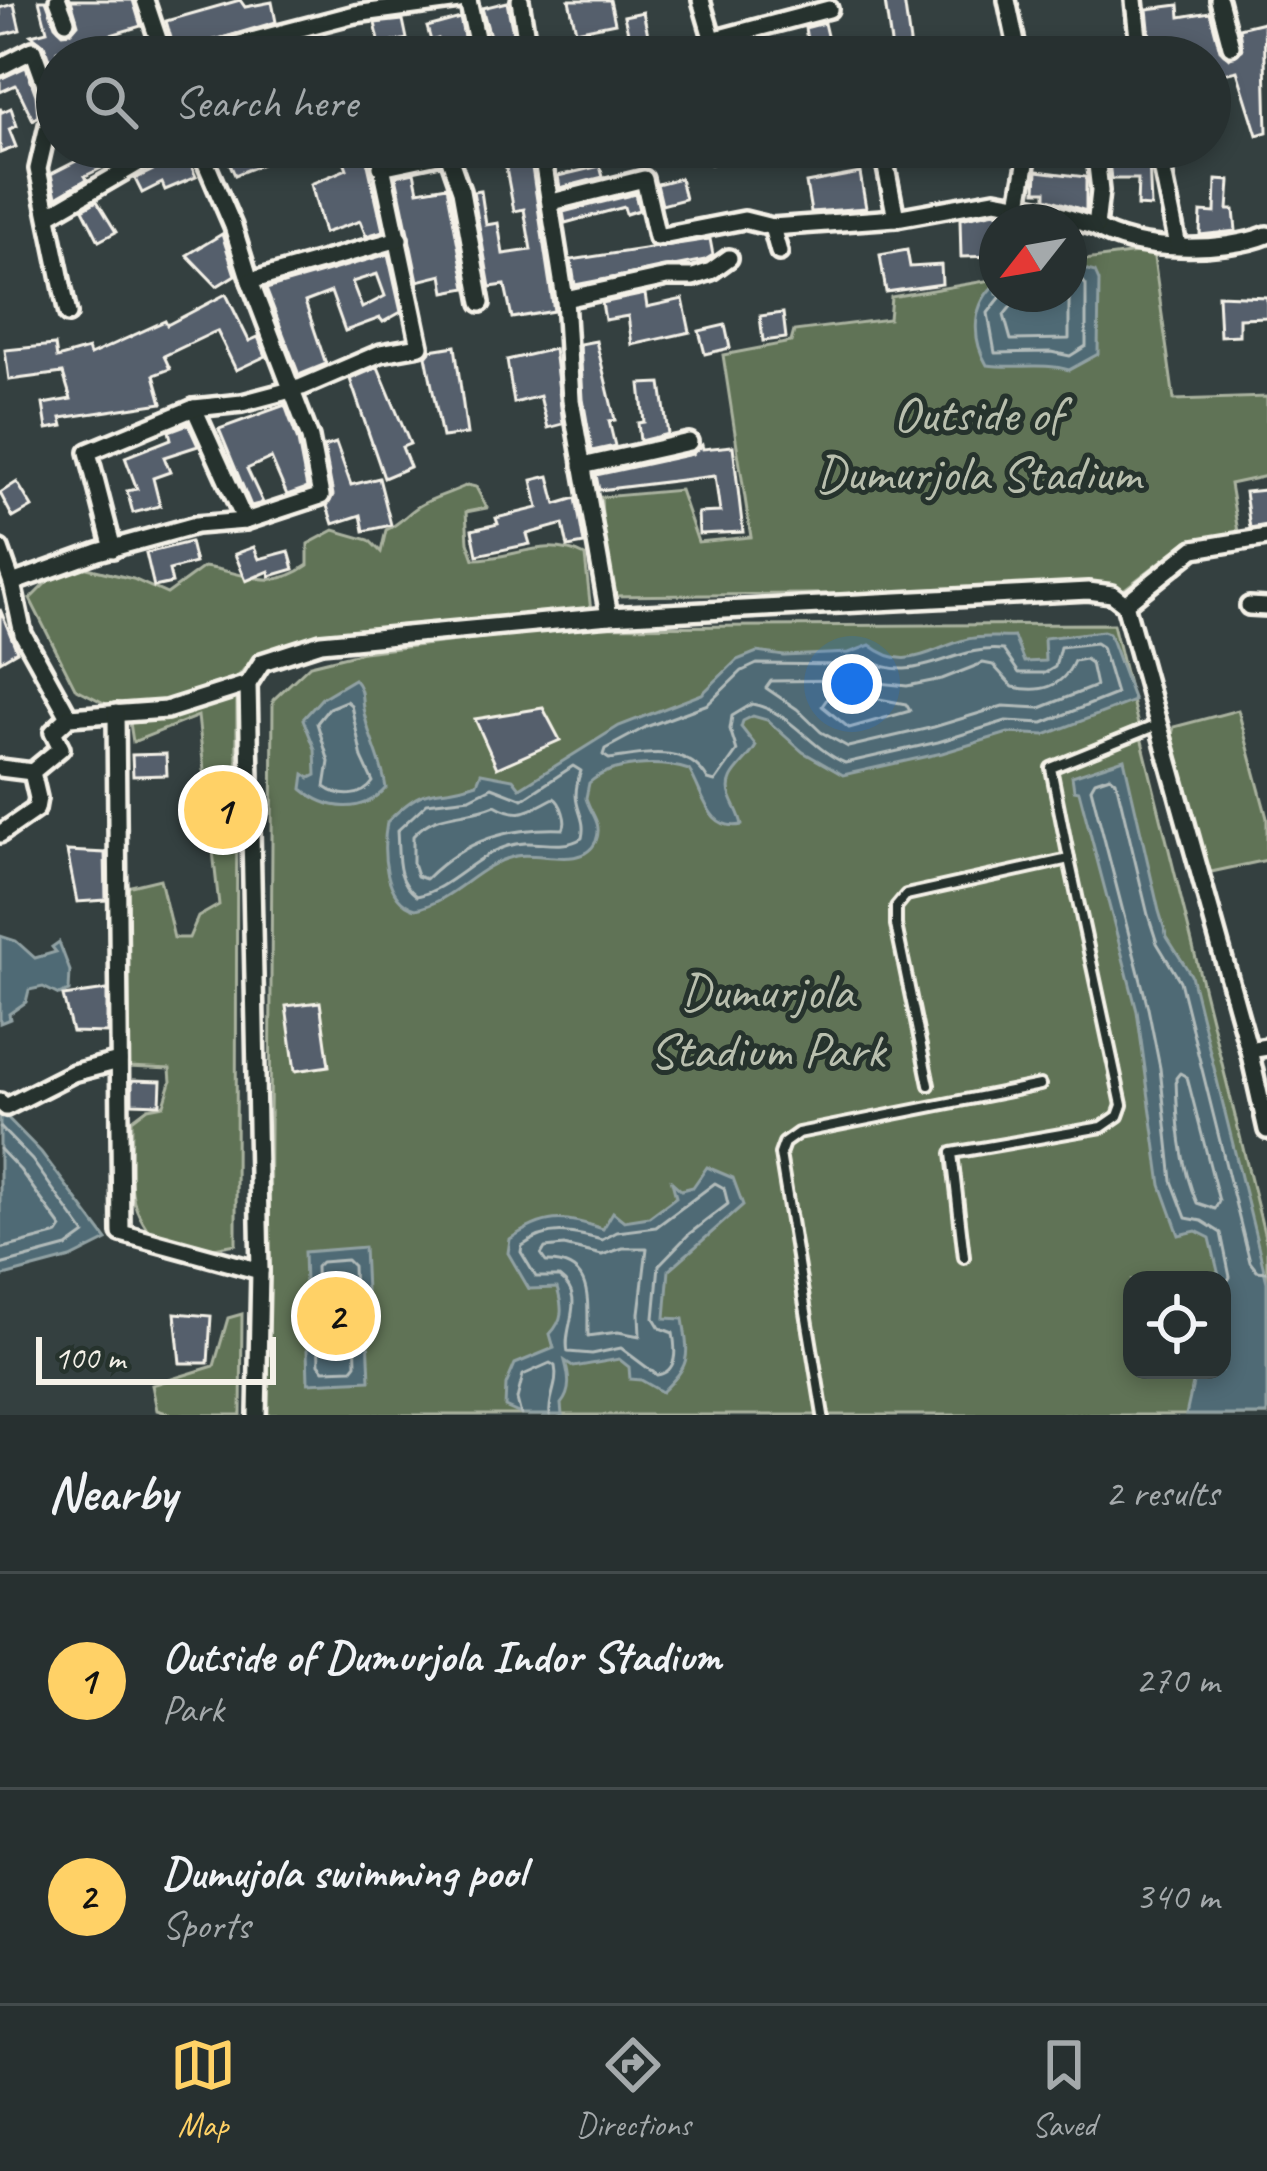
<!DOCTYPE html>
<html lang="en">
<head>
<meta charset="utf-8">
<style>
	body { margin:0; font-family:Caveat,sans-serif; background:#2f3838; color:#f1f3f6 }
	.controls { position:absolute; right:36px; bottom:36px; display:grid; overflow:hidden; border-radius:24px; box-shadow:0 6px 18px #0003 }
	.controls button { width:108px; height:108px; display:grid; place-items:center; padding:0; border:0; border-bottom:3px solid #434b4c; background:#273030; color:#f1f3f6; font:60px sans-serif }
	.compass { position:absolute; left:979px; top:204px; width:108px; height:108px; border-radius:50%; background:#273030; box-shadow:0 6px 18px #0003; rotate:239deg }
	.scale { position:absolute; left:36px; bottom:30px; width:240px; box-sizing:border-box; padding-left:12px; border:6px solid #f4f1e8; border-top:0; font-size:33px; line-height:42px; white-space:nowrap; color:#f4f1e8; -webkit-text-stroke:9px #26332d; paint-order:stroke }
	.you { position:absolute; left:852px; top:684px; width:42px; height:42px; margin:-30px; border:9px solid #fff; border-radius:50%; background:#1a73e8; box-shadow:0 0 0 18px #1a73e833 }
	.badge { display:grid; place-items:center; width:78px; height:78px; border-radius:50%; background:#ffd166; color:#111; font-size:39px; font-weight:700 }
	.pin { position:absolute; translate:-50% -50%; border:6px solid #fff; box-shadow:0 3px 12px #0006 }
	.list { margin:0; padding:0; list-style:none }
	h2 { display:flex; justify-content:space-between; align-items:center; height:156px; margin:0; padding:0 48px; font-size:51px }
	h2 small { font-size:39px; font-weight:400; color:#a4a9ab }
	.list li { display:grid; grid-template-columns:78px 1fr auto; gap:36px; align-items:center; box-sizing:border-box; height:216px; padding:0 48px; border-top:3px solid #434b4c }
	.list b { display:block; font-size:45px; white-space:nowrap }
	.list p { margin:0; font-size:39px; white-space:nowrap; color:#a4a9ab }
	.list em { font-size:39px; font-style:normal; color:#a4a9ab }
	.icon { flex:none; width:66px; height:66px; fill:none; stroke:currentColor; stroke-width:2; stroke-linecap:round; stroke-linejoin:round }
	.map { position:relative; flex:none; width:1267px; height:1415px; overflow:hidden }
	.search { position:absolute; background:#273030; box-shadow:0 6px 18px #0003; left:36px; right:36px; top:36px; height:132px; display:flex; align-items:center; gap:30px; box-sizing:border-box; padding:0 42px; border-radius:66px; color:#a4a9ab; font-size:45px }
	.sheet { height:588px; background:#273030 }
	nav { display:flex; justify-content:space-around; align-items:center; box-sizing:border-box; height:168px; border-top:3px solid #434b4c; background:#273030; font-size:33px; color:#a4a9ab }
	nav a { display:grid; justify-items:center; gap:6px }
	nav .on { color:#ffd166 }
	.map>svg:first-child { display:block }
</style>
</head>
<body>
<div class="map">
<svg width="1267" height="1415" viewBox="0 0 1267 1415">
	<rect width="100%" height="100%" fill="#344040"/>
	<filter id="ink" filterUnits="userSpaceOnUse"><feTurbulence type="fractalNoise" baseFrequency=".00833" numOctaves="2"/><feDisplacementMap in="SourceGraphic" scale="24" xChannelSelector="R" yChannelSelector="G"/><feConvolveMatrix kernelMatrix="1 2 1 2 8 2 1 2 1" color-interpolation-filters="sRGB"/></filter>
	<g filter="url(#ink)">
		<g fill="#607356" stroke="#aab29f" stroke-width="3" fill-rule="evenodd">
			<polygon points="1153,251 1174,400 1267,397 1267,476 1230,484 1238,532 1189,540 1122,591 606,596 601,497 680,490 698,542 751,537 723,355 791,342 794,331 889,319 891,297 997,279 997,294 1069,294 1069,262"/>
			<path d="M467,485L476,487L487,508L466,512L468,542L474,559C514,559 545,536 585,556L591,612L301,640C272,646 254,654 237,678L236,1244L170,1256C120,1205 132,1186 132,1120L148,1108L164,1105L171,1082L170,1069L129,1067L127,887L160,879L174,938H189L198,917L219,905L198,716L133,742L129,716L75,688L30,599L66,563L133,579L167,594L204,567C246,572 269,593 308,565V544L334,530L369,540L381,552L386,530C400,524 406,514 419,506C433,497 452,493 467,485Z"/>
			<path d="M1113,624L1267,1245V1415H268L273,700L310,665L363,652L576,627ZM1132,1280H1222V1370H1132Z"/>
			<polygon points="1238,710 1267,818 1267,860 1211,872 1206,866 1172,734 1174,727"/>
			<polygon points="242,1314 241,1415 173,1415 157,1410 152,1385 214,1366 228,1318"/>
		</g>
		<g fill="#4f6b75" stroke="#91a1a3" stroke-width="3">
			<path d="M1069,265L1095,272L1099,281L1098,354L1069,370C1043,362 1015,369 987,365C971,338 972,303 997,283V294H1069Z"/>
			<path d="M1103,631L1109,633L1134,701L1045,735L1008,733L942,753L843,775L803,752L767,720L753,716L743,721L741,727L756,746C747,764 722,775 731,797C735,808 740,814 742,825C707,832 704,793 689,770C661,761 612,762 589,783L586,798C591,815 603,823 596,841C583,870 539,851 516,856C477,865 455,900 416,909C383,900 382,850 387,822C430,779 430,799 477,783L481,773L513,779L520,788L619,726L702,694L737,660L757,652L784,656L849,653L870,645C906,673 928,650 964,640C981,635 997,638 1014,637L1024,662L1045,661L1044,638Z"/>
			<path d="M354,679C363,689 361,695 363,708C368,737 382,760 386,788C363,814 328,811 302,789L304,774L310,778L316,775L315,749L303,719L322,698Z"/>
			<polygon points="1124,759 1159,911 1167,937 1191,975 1267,1282 1267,1415 1186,1415 1196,1370 1222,1370 1227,1309 1210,1238 1196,1231 1179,1235 1161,1185 1137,1011 1079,791 1074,790 1072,776"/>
			<polygon points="0,936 16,941 35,958 56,952 52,947 59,942 70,971 69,991 59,995 43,987 29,990 26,1002 9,1014 10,1019 0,1023"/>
			<polygon points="0,1110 41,1152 107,1240 71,1258 0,1277"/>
			<path d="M707,1167L733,1178L743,1205L669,1270L665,1318L683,1319C689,1358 691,1364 662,1392L641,1380L630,1379L629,1367L619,1359L574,1367L565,1361C569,1376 572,1391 561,1404L562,1415H523L505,1407L506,1385L515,1364L554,1348L550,1334C564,1319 563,1308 557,1288L529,1289L508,1253L510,1239C544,1215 563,1215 603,1229L613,1212L624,1221L649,1217L676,1197L672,1182L681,1190L693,1187Z"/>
			<polygon points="364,1247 370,1380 308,1383 304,1252"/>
		</g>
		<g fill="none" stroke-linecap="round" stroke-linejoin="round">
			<g stroke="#b2bbba" stroke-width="3">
				<polyline points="1003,294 988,313 995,353 1051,352 1070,356 1086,346 1086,285 1082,280 1069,277"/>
				<polyline points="1021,294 1004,315 1011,340 1069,339 1069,293"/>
				<path d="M1096,643L1102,647L1116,694L1043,723L1006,721L938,742L845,763C810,748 790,711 752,704L732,716L730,729L737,751L715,782L708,780C688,743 644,754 609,759L603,755L605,749L646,727L708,704L742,671L757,664L849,665L867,659C915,688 954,644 1003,650L1019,673H1045L1055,667L1060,647Z"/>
				<path d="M1085,659L1091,663L1096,686L1040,708L1003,706L934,727L848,747L821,732L797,709L766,688L771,681L850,680L865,677L879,683L907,686L942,679L983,663L993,665L1013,687C1041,693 1062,688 1074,661Z"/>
				<polygon points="863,696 906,704 910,711 849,728 822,706 827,699"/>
				<path d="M346,701L351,705L362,758L373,782C362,798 340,798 325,787L329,762L317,723L329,708Z"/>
				<path d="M573,766L581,771C567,808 588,812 582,838C559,852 534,837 508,846C474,856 450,889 417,896C395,880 399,856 397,831L427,803L470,798L492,787L523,799Z"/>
				<path d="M554,798C561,802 568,822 563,829C509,827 466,839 426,879L417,876L413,864V836C435,810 465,818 495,805C521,820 530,810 554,798Z"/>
				<path d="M1180,1073L1187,1077L1219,1201L1215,1209L1197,1203C1180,1165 1177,1119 1176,1078Z"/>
				<polyline points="0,1127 32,1160 85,1234 67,1247 0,1265"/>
				<polyline points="0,1149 20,1170 62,1228 58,1234 0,1249"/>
				<path d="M715,1183L724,1188L728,1204L689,1234L659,1265L654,1318L660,1328L673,1333C676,1350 678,1372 657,1375L621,1348L592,1354L568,1352C562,1327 588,1298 559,1277H536L521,1252L522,1246C549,1226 571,1232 602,1240L617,1232L656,1227Z"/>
				<path d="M564,1246L602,1255L623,1248H647L639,1313L640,1336L618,1332L588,1336C587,1303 595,1261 546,1262L541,1255L545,1248Z"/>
				<polygon points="347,1260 353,1266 356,1364 352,1369 324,1370 319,1364 316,1267 321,1262"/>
				<polyline points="1222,1290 1230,1277 1221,1233 1202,1221 1186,1218 1172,1181 1160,1068 1148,1008 1091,788 1095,781 1110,776 1116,781 1148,915 1157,943 1180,981 1250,1262 1257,1271 1267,1272"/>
				<path d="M521,1415L517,1399L523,1375L550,1363L555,1366C559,1385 548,1397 550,1415"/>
			</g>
		</g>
		<g fill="#555f6c" stroke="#f4f1e8" stroke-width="3" fill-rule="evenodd">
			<polygon points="39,0 46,0 55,25 63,33 71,32 78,24 71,0 133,0 141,26 57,51 57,82 44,45 31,35 47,31"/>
			<polygon points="240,0 245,7 272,2 276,22 175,52 166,21"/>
			<polygon points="569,0 610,0 615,23 576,31"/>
			<polygon points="904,0 912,57 893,57 885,2"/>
			<polygon points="507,2 515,44 493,47 482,8"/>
			<polygon points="14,4 20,30 0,35 0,8"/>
			<polygon points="1179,5 1180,17 1210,12 1220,50 1229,58 1242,50 1239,28 1264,22 1267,132 1257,135 1237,71 1210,77 1210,57 1152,57 1147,9"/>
			<polygon points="643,12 653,57 634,57 624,16"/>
			<polygon points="460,18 466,46 460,53 442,57 438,39 431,41 427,27"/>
			<polygon points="403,20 407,39 380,45 375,23"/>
			<polygon points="824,23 832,57 810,57 805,28"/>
			<polygon points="574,40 576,57 547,57 545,43"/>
			<polygon points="26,67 36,95 38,116 33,120 16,85 0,92 0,79"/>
			<polygon points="0,108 2,112 11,108 17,126 9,129 16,147 0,153"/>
			<polygon points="92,147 120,147 124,157 85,176 87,179 56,197 51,174 94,152"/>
			<polygon points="222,147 304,147 235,175"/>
			<polygon points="339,147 364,147 383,231 366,236 360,221 324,233 311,184 347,169"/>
			<polygon points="709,147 769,147 769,154 711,164"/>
			<polygon points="529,148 554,311 512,318 505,285 490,287 473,192 481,191 486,225 498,223 503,254 531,250 524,209 514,211 503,152"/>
			<polygon points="186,154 196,177 165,190 162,183 142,193 135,179"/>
			<polygon points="1126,161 1149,161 1151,207 1137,206 1138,179 1111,179 1109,162"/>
			<polygon points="600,166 603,177 560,188 558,176"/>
			<polygon points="1037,171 1086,177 1086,211 1046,198 1046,191 1036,191"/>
			<polygon points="414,172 418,191 447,186 466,288 445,292 442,275 418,281 396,176"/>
			<polygon points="860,173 866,208 811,212 806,183"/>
			<polygon points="680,178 685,199 662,205 657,184"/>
			<polygon points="1216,180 1230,181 1228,210 1234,210 1236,231 1200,235 1201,212 1215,213"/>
			<polygon points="635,194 639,210 626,214 624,207 565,223 563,212"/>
			<polygon points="97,201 116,232 99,241 83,209"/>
			<polygon points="995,212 1010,215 1010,222 997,222 997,256 961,257 960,219"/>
			<polygon points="222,234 235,275 217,286 187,255"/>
			<polygon points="710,239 713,255 705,260 575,285 571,260"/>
			<polygon points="907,250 910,267 941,265 942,284 886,292 880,255"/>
			<path d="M388,254L401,312L383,322L380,318L345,331L331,292L305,302L326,364L299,375L266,289ZM377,274L385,296L362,308L352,282Z"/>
			<polygon points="226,294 249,341 258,337 266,356 236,370 217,331 212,333 164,356 170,369 154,375 162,403 61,418 63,426 47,429 43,404 71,399 63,373 9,380 5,350 55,345 57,358 88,349 90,355 165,321 167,325"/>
			<polygon points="645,294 647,307 683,299 690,332 632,345 628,316 605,320 602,303"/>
			<polygon points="1218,295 1267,297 1267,317 1239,318 1239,335 1220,336"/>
			<polygon points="783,313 786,338 763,341 760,316"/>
			<polygon points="725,325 730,348 705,354 699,331"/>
			<polygon points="596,341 615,420 609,421 615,446 592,451 583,399 580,344"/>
			<polygon points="455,346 467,434 442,437 426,356 431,350"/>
			<polygon points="554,349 563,424 548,428 540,396 514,403 507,360"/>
			<polygon points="378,367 410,444 402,447 410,467 384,478 350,379"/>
			<polygon points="661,383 668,434 640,441 638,423 644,422 640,384"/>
			<polygon points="285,405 298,441 307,488 287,495 271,458 247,469 263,503 251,506 219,429"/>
			<polygon points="188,424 198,446 164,457 170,472 153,478 160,506 133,513 127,491 137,489 125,457 171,439 169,431"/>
			<polygon points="336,443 351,485 379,478 391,525 364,531 361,515 333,524 327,506 333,495 324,447"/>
			<polygon points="702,445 703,449 733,446 743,532 699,534 698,513 720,512 715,476 599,490 596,475 692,454"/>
			<polygon points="549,476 556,504 576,498 584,544 568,547 563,524 527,534 530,544 477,555 472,530 498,524 496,518 538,508 532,480"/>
			<polygon points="17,482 32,507 13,518 0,493"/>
			<polygon points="1265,490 1267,525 1250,528 1245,492"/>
			<polygon points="190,542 195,563 169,570 172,583 154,587 146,553"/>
			<polygon points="254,547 259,559 289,551 294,569 270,576 269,571 246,581 235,554"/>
			<polygon points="0,609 17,651 0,661"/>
			<polygon points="543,708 560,740 497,768 475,719"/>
			<polygon points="166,754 167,775 133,776 132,755"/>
			<polygon points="67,851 105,853 106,900 77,902"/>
			<polygon points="107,990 107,1033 72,1032 63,996"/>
			<polygon points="320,1002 329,1066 295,1071 286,1006"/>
			<polygon points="132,1080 161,1081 160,1104 132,1103"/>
			<polygon points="175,1313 211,1316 208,1363 180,1363"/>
		</g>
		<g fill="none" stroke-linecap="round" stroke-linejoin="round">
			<defs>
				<g id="lane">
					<polyline points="929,1085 896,925 896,907 906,895 1069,859 1051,768 1157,725"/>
					<polyline points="964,1257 952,1153 1102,1127 1118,1116 1122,1105 1069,859"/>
					<polyline points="823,1415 780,1154 784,1143 798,1133 1040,1085"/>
				</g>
				<g id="street">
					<polyline points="58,0 66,21"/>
					<polyline points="145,0 164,57"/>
					<polyline points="468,0 479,51 471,57"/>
					<polyline points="520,0 529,57"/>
					<polyline points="1007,0 1019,57"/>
					<polyline points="1134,0 1140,57"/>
					<polyline points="1219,0 1231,46"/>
					<polyline points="712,40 829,9"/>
					<polyline points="190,57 355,14 459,0"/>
					<polyline points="679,57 715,48 701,0"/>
					<polyline points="0,67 33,50 48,92 50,117 38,169 68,314"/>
					<polyline points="199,147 233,226 250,281"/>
					<polyline points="541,147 565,299 571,400 609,616"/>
					<polyline points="882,147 896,218"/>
					<path d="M1095,147L1100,191L1096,227C1133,253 1226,252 1267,235"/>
					<polyline points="1158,147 1178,246"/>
					<polyline points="448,154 461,191 481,303"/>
					<polyline points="381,167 476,147"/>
					<polyline points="552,202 644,179 657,237 744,220 772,227 896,218 995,200 1038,208 1096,227"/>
					<polyline points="1019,204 1029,147"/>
					<polyline points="49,215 166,147"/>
					<polyline points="772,227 779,252"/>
					<polyline points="565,299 667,277 693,277 711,271 729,258"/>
					<polyline points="194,408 245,521"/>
					<polyline points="582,466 689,442"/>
					<polyline points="0,549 12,583 23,634 69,717 166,710 248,684"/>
					<polyline points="113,549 88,452 194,408 242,403 302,387 381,353 420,346 378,147"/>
					<polyline points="12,583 98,552 196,525 245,521 321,496 310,438 250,281 399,239"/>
					<polyline points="1125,604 1194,549 1267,537"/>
					<polyline points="1249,606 1267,607"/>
					<polyline points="116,713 121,1233 260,1271"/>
					<polyline points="0,768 32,772"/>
					<polyline points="0,834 36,809 38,798 32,772 61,748 53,732 69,717"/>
					<polyline points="1249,1050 1267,1047"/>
					<polyline points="0,1102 6,1107 73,1073 119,1061"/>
					<polyline points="257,1415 260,1271 248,684 262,662 321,643 609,616 1088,591 1112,594 1125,604 1249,1050 1267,1130"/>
				</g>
			</defs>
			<use href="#lane" stroke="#f4f1e8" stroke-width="16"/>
			<use href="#street" stroke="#f4f1e8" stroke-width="24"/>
			<use href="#lane" stroke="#26332d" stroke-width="8"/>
			<use href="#street" stroke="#26332d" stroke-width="15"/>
		</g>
	</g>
	<g text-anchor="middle" stroke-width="10" stroke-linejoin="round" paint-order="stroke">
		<g font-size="51" fill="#b9bfae" stroke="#26332d">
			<text x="978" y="431">Outside of<tspan x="978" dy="59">Dumurjola Stadium</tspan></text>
			<text x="767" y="1008">Dumurjola<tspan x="767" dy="59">Stadium Park</tspan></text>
		</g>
	</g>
</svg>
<div class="controls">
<button><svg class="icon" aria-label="locate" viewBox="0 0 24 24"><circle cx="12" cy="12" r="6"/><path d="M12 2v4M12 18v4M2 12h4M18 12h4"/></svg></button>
</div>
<svg class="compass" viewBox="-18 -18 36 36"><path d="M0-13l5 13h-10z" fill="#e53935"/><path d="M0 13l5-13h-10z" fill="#a4a9ab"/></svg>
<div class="scale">100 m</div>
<div class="you"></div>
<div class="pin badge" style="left:223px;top:810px">1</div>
<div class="pin badge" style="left:336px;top:1316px">2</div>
<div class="search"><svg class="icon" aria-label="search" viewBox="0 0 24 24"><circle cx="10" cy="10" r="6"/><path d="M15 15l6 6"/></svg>Search here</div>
</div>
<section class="sheet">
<h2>Nearby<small>2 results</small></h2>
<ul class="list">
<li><span class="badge">1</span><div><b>Outside of Dumurjola Indor Stadium</b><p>Park</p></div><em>270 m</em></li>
<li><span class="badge">2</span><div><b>Dumujola swimming pool</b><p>Sports</p></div><em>340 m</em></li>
</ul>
</section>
<nav>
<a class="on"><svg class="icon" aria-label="map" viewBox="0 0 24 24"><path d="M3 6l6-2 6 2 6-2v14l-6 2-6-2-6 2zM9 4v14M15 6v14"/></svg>Map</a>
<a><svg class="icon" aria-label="directions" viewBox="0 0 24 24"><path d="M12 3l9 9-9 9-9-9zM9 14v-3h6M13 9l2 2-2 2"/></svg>Directions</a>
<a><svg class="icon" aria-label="saved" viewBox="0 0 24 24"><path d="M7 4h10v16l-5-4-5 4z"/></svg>Saved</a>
</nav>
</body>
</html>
